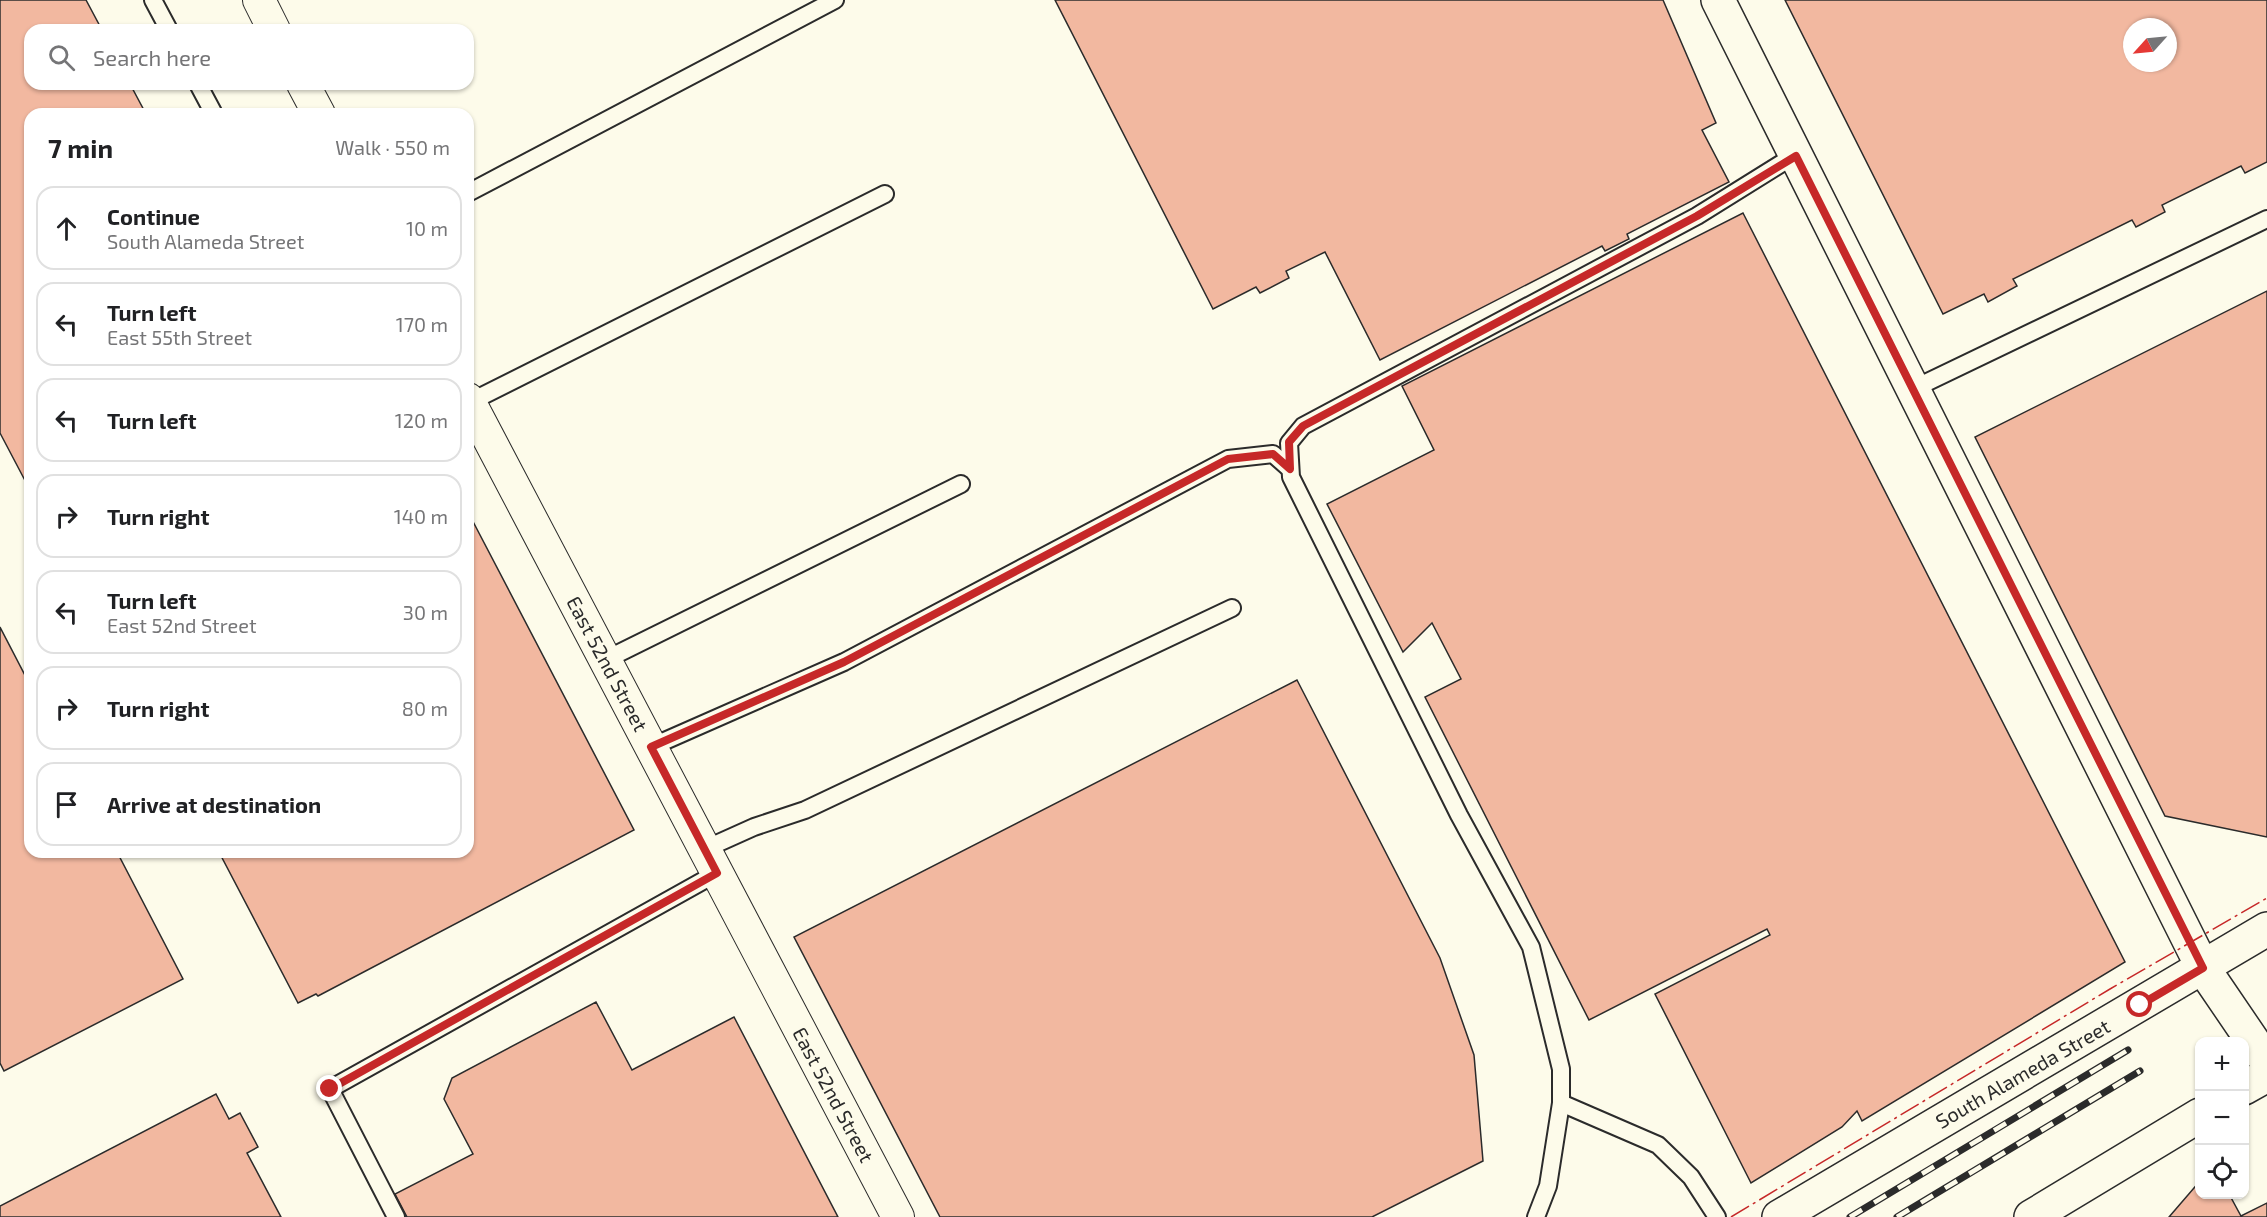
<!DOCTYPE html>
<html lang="en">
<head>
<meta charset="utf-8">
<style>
	body { margin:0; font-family:"Exo 2",sans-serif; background:#f2f2f2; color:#202124 }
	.controls { position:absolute; right:18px; bottom:18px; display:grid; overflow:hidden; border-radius:12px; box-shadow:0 2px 4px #0004 }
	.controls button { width:54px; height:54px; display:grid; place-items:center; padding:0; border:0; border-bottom:2px solid #e0e0e0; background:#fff; color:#202124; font:30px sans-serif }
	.compass { position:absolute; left:2123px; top:18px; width:54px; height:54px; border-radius:50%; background:#fff; box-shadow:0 2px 4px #0004; rotate:243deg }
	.stop { position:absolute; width:18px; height:18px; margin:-14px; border:4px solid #c62828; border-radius:50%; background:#fff }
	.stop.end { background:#c62828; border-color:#fff; box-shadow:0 2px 6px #0008 }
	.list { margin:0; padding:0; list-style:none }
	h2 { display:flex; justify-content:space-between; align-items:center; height:78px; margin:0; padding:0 24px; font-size:26px }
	h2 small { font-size:20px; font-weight:400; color:#757577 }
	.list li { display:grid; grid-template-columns:39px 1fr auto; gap:18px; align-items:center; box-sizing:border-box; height:84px; margin:0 12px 12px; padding:0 12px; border:2px solid #e0e0e0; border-radius:18px }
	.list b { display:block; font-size:22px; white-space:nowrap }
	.list p { margin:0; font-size:20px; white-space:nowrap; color:#757577 }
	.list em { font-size:20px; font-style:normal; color:#757577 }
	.icon { flex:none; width:33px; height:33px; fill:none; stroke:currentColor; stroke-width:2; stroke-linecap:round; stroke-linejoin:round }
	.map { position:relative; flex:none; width:2267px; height:1217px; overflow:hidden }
	.search { position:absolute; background:#fff; box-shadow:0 2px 4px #0004; left:24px; top:24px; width:450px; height:66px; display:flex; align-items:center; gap:15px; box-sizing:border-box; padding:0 21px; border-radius:18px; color:#757577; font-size:22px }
	.panel { position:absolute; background:#fff; box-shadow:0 2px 4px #0004; left:24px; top:108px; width:450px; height:750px; border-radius:18px }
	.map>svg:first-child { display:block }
</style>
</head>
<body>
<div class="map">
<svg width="2267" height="1217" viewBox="0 0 2267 1217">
	<rect width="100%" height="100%" fill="#fdfbea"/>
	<g fill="#f2b8a0" stroke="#2b2b2b" stroke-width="1.5" fill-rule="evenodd">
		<polygon points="0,0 86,0 102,30 30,30 30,84 130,84 146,114 30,114 30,490 0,433"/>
		<polygon points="1055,0 1663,0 1716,123 1702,130 1729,182 1627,234 1629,239 1605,251 1602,246 1380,360 1325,252 1286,271 1289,278 1260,293 1256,287 1213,309"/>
		<path d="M1785,0H2267V162L2245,173L2241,166L2162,205L2165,212L2136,227L2132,220L2013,279L2017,286L1988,302L1984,294L1943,314ZM2132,27H2168V63H2132Z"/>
		<polygon points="1743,213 2125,962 1862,1121 1857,1111 1842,1127 1751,1183 1655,994 1770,935 1767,929 1589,1020 1425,697 1461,679 1432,623 1403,652 1327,504 1434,450 1402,386"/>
		<polygon points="2267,291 2267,837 2165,816 1975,437"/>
		<polygon points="468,512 634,830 318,996 316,994 298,1003 219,852 468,852"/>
		<polygon points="0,627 30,685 30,852 117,852 183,979 4,1071 0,1063"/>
		<polygon points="1297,680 1440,958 1474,1055 1483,1161 1372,1217 940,1217 794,937"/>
		<polygon points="596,1002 632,1070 734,1017 838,1217 407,1217 395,1194 473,1154 444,1099 452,1078"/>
		<polygon points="216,1094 229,1119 240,1113 258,1147 247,1153 281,1217 0,1217 0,1206"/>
		<polygon points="2200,1181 2200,1194 2229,1194 2241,1216 2267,1203 2267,1217 2169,1217"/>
	</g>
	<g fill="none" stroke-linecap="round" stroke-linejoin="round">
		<defs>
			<g id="service">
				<polyline points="153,0 169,30"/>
				<polyline points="198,84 214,114"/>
				<polyline points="468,193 835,0"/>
				<polyline points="1913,389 2267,219"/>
				<polyline points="470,402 885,194"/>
				<polyline points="605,660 961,484"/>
				<polyline points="651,747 844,662 1228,459 1273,454 1290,469"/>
				<polyline points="705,849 754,827 805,810 1232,608"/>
				<polyline points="1561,1103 1658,1145 1691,1177 1717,1217"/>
				<polyline points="396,1217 330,1089 717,873"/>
				<polyline points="1536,1217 1548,1186 1561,1103 1561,1069 1531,947 1459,815 1291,477 1289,443 1303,426 1697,216 1795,155"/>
			</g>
			<g id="minor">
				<polyline points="259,0 274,30"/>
				<polyline points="303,84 319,114"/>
				<polyline points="468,399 898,1217"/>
			</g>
			<g id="tertiary">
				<polyline points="1718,0 2203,968 2267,1062"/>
				<polyline points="1779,1217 2267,929"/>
			</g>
			<g id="primary">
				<polyline points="2244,1088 2267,1075"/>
				<polyline points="2031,1217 2200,1115"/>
			</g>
		</defs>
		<use href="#service" stroke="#2b2b2b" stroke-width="20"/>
		<use href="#minor" stroke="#2b2b2b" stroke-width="34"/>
		<use href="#tertiary" stroke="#2b2b2b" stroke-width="36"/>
		<use href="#primary" stroke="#2b2b2b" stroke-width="36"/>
		<use href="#service" stroke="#fdfbea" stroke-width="16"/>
		<use href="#minor" stroke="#fdfbea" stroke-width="32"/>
		<use href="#tertiary" stroke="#fdfbea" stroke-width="33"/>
		<use href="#primary" stroke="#fdfbea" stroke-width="33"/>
		<defs>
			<g id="rail">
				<polyline points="1850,1217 2128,1050"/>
				<polyline points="1897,1217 2140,1071"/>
			</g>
		</defs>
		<use href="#rail" stroke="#2b2b2b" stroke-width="7"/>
		<use href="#rail" stroke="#fdfbea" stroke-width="4.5" stroke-dasharray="14" stroke-linecap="butt"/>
		<polyline stroke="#c62828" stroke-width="1.5" stroke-dasharray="21 4.5 3 4.5" stroke-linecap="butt" points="1731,1217 2110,989 2267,898"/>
	</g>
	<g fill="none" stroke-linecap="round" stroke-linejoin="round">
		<polyline stroke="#c62828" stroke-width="8" points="330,1089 717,873 651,747 844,662 1228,459 1273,454 1290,469 1289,442 1303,426 1697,216 1796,156 2203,968 2140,1005"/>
	</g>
	<g text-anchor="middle" stroke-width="4.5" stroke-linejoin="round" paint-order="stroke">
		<g font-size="20" fill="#2b2b2b" stroke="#fdfbea">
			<text transform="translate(607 664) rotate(62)" y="7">East 52nd Street</text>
			<text transform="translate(2023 1074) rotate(-30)" y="7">South Alameda Street</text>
			<text transform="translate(833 1095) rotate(62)" y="7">East 52nd Street</text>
		</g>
	</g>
</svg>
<div class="controls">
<button>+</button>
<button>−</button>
<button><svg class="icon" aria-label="locate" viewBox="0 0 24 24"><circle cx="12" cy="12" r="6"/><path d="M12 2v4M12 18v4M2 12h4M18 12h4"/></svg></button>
</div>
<svg class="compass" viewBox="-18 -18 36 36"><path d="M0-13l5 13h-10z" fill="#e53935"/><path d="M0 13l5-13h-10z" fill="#757577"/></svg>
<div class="stop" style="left:2140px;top:1005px"></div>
<div class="stop end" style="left:330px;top:1089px"></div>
<div class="search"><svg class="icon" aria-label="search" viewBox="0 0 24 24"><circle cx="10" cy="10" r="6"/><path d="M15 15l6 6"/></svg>Search here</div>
<section class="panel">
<h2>7 min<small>Walk · 550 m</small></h2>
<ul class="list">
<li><svg class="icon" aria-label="ahead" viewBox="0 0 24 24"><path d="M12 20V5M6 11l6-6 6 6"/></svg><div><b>Continue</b><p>South Alameda Street</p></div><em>10 m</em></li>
<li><svg class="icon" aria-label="left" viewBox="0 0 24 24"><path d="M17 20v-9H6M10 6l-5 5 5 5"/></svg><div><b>Turn left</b><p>East 55th Street</p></div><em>170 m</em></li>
<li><svg class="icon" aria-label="left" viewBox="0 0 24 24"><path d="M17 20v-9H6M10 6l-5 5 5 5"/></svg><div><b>Turn left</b></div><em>120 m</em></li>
<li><svg class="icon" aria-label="right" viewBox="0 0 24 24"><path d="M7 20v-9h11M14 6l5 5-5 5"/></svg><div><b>Turn right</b></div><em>140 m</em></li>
<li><svg class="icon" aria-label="left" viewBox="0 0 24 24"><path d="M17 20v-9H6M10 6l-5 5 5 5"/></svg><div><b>Turn left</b><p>East 52nd Street</p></div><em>30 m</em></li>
<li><svg class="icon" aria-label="right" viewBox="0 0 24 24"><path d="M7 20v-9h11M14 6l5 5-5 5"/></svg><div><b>Turn right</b></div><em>80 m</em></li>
<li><svg class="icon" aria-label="arrive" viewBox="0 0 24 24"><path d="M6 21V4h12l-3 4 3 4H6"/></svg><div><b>Arrive at destination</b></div></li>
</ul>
</section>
</div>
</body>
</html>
